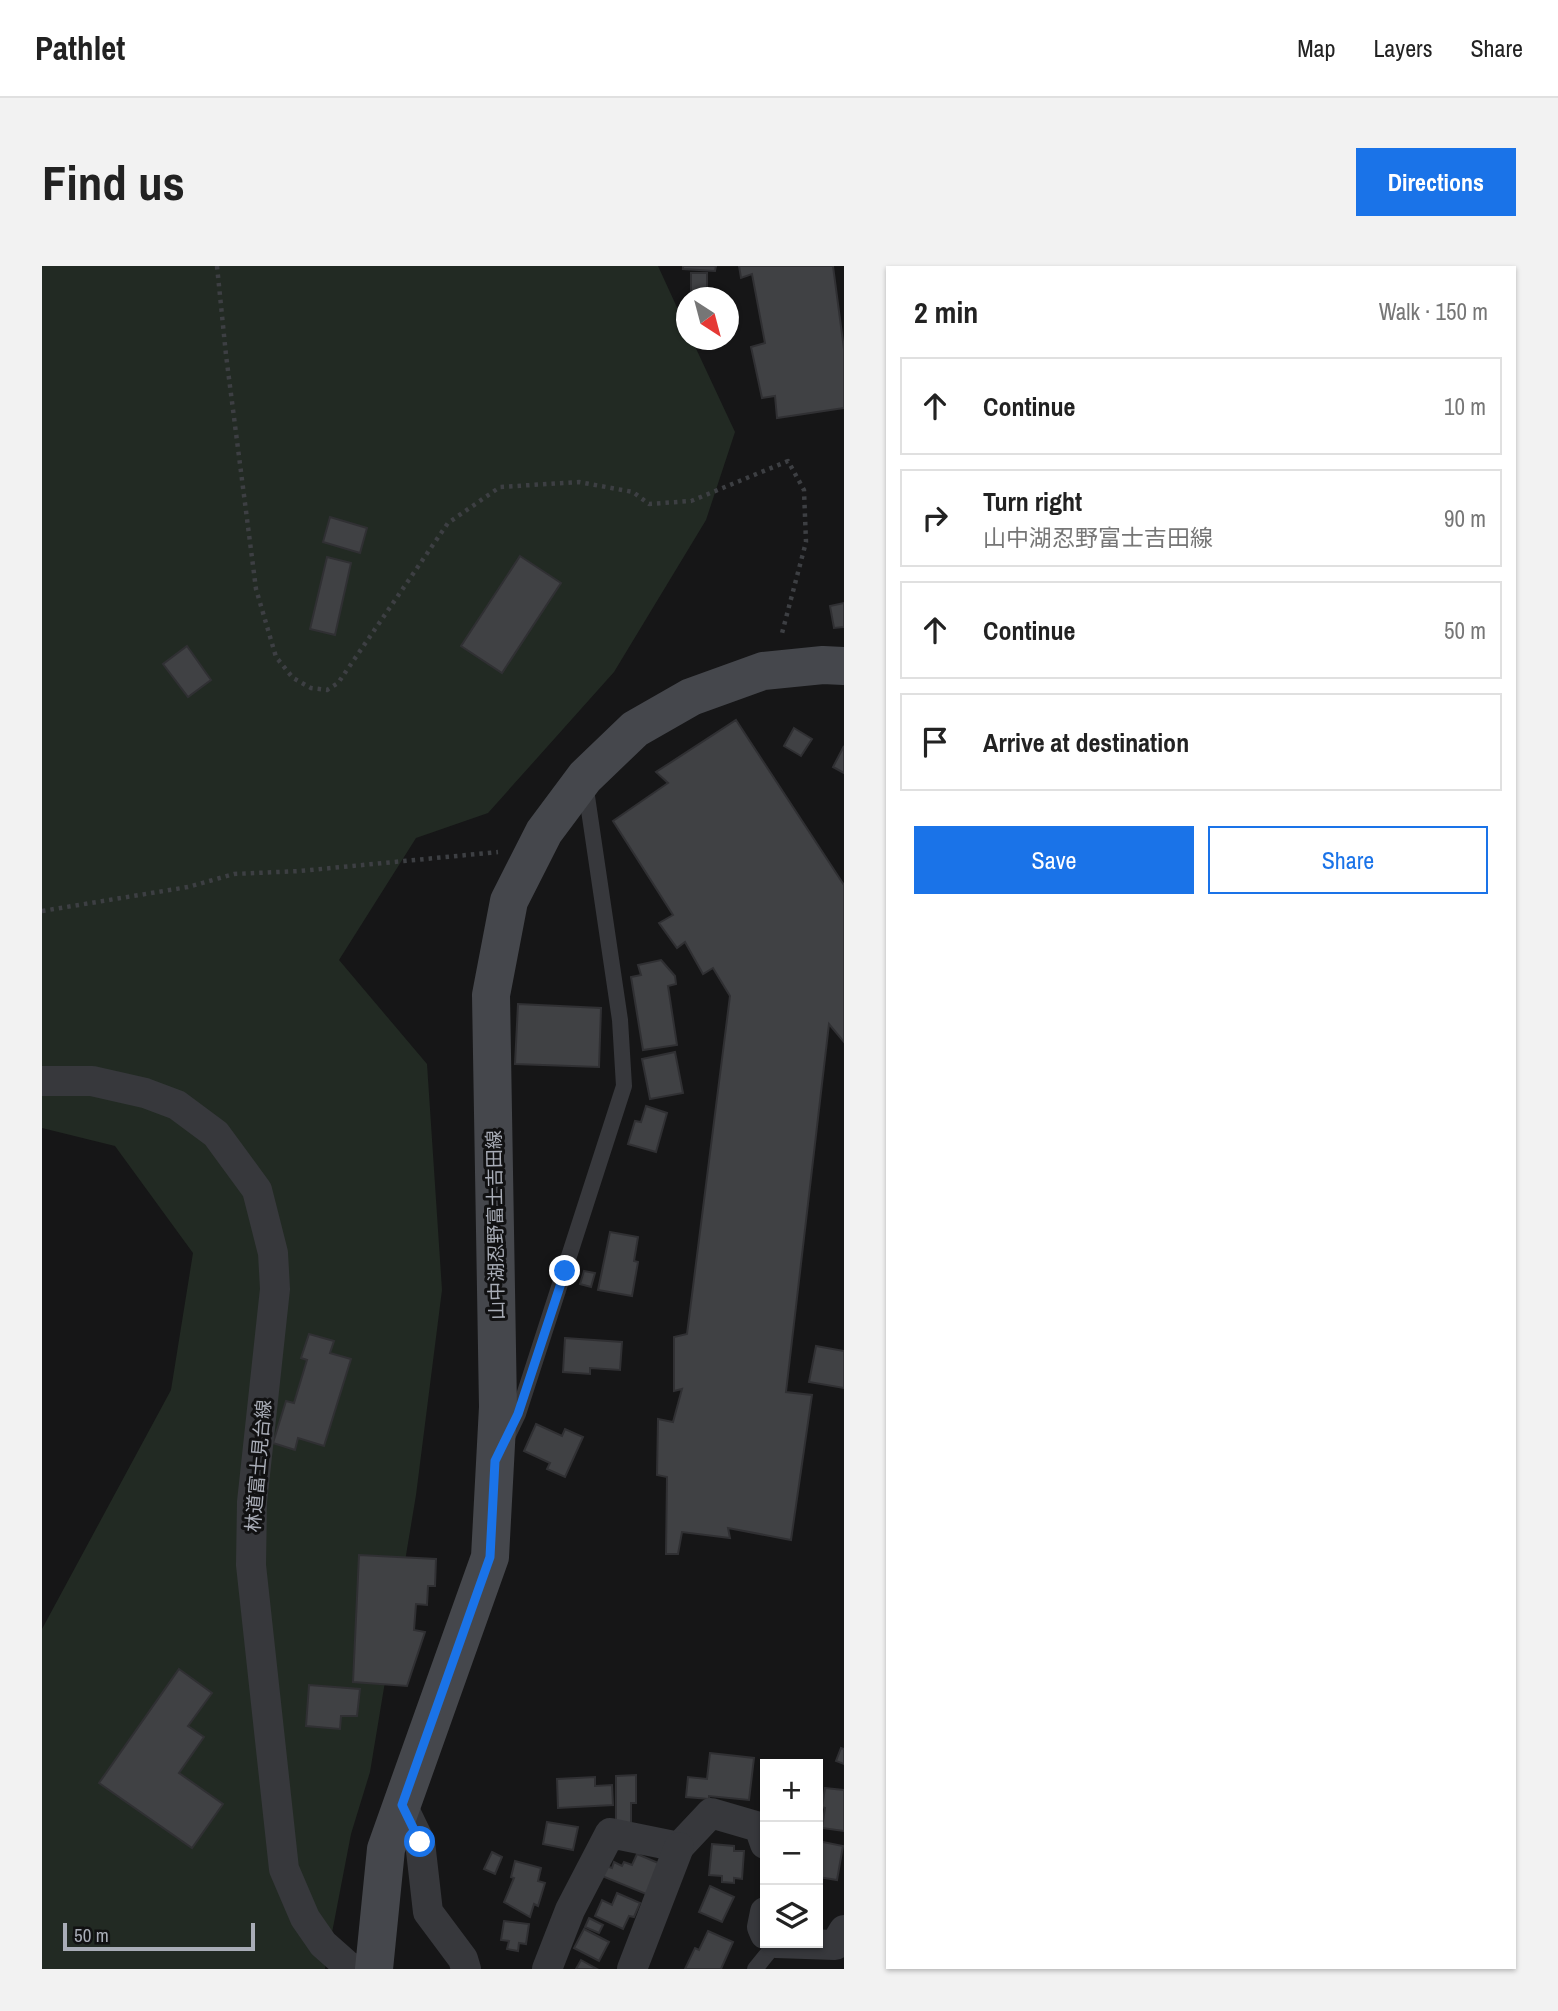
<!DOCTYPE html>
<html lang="en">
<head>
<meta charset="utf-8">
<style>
	body { margin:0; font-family:"Archivo Narrow","Noto Sans JP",sans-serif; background:#f2f2f2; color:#222 }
	.controls { position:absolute; right:21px; bottom:21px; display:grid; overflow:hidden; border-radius:0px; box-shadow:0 2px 5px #0004 }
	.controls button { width:63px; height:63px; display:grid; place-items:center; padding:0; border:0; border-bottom:2px solid #e0e0e0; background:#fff; color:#222; font:35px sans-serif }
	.compass { position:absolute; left:634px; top:21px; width:63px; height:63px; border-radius:50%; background:#fff; box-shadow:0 2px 5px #0004; rotate:144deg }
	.scale { position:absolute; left:21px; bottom:18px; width:192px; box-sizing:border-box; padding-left:7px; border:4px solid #a9adb7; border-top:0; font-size:19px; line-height:24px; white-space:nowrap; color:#a9adb7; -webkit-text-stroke:5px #111112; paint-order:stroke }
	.stop { position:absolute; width:21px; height:21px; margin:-16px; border:5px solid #1a73e8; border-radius:50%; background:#fff }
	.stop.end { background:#1a73e8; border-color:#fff; box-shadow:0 2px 7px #0008 }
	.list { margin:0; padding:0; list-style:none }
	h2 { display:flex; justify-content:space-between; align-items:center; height:91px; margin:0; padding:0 28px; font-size:30px }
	h2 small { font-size:23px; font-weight:400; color:#767676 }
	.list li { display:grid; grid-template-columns:46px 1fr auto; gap:21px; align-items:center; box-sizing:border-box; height:98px; margin:0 14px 14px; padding:0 14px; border:2px solid #e0e0e0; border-radius:0px }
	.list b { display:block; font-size:26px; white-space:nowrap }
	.list p { margin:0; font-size:23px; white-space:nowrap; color:#767676 }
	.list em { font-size:23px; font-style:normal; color:#767676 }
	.actions { display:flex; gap:14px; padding:21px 28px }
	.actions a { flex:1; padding:16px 0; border:2px solid #1a73e8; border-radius:0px; text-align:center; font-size:24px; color:#1a73e8 }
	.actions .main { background:#1a73e8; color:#fff }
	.icon { flex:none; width:38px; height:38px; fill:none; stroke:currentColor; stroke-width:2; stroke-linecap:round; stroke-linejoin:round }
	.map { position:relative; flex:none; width:802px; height:1703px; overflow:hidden; border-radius:0px }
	header { display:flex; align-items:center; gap:42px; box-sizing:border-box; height:98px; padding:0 35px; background:#fff; border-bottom:2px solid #e0e0e0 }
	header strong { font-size:33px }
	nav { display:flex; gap:38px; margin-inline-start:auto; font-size:24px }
	.intro { display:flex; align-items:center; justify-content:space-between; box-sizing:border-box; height:168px; padding:0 42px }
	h1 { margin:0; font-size:49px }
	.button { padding:18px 32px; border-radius:0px; background:#1a73e8; color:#fff; font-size:24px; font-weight:700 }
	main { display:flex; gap:42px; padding:0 42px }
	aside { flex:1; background:#fff; border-radius:0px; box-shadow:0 2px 5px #0004 }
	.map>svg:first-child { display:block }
</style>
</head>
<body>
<header>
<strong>Pathlet</strong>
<nav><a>Map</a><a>Layers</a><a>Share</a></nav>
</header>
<div class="intro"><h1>Find us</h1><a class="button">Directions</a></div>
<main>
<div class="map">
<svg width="802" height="1703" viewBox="0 0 802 1703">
	<rect width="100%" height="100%" fill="#161617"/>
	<polygon fill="#222a23" points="0,0 616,0 644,61 645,74 650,74 693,166 664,254 572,406 446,547 374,572 297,694 385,798 400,1024 374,1229 328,1506 309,1568 283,1703 0,1703 0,1363 129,1124 151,987 73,880 0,862"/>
	<g fill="#404144" stroke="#303033" stroke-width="2">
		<polygon points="641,0 674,0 673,5 641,3"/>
		<polygon points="697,0 791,0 802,83 802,142 735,152 733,130 720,132 709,81 723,77 710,8 699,12"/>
		<rect x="649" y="7" width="16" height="19"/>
		<polygon points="288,251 325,262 318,287 281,276"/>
		<polygon points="478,290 519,317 460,407 419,380"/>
		<polygon points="285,291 309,297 293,369 268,363"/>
		<polygon points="802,337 802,361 792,362 788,340"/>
		<polygon points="145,380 169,414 146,431 121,398"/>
		<polygon points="694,454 802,619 802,776 787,758 744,1126 770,1129 749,1274 686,1262 688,1272 640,1266 636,1288 624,1288 625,1211 615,1209 616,1153 631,1156 640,1123 632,1125 632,1071 645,1068 688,730 671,702 661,708 643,676 635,682 617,657 631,649 571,555 626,517 614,506"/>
		<polygon points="752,462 770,473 759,490 742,480"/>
		<polygon points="802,480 802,507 791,501"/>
		<polygon points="619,694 633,710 634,718 626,720 635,779 601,784 589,711 599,709 596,699"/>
		<polygon points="476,738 559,742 557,801 473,798"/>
		<polygon points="633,786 641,827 608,833 600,793"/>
		<polygon points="604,840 625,847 614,886 586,878 593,855 599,856"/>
		<polygon points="568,966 596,971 592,995 596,996 590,1030 556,1024"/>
		<polygon points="542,1005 553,1007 549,1021 538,1018"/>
		<polygon points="267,1068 292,1075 288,1087 309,1093 282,1180 256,1172 253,1184 231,1177 244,1135 252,1137 265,1094 259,1092"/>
		<polygon points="523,1072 580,1076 578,1104 548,1102 548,1108 521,1106"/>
		<polygon points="774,1080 802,1085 802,1122 767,1116"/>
		<polygon points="494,1158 520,1170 523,1163 541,1171 523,1211 505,1203 508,1197 482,1185"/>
		<polygon points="317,1289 394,1293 393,1320 386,1320 385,1339 374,1338 372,1364 383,1366 365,1420 311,1416"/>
		<polygon points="137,1403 170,1427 146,1460 162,1471 137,1507 181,1538 150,1582 57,1517"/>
		<polygon points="267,1419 318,1423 315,1450 299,1450 298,1463 264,1460"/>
		<polygon points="799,1482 802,1483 802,1498 794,1495"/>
		<polygon points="668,1487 712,1492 707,1534 667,1530 667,1533 644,1531 646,1511 665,1513"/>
		<polygon points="594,1509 594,1537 589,1537 589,1557 574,1557 574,1510"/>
		<polygon points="553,1511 553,1520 570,1519 571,1539 516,1542 515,1513"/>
		<polygon points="783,1522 802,1524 802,1565 780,1562 783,1542 780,1541"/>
		<polygon points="505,1556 536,1561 531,1584 501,1578"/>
		<polygon points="776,1575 801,1580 795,1614 776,1611"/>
		<polygon points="670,1578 692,1580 692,1585 702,1585 700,1613 692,1612 692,1617 680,1616 680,1610 667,1609"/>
		<polygon points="450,1586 460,1591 453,1608 442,1603"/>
		<polygon points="595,1588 621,1599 609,1630 560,1610 564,1600 570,1602 572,1596 580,1600 582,1596 590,1599"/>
		<polygon points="473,1595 499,1602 496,1615 503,1617 496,1640 492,1638 488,1651 462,1636 472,1612 469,1611"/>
		<polygon points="668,1620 692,1631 680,1656 657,1646"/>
		<polygon points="575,1627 598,1637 592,1651 587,1650 581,1663 553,1650 560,1634 570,1639"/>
		<polygon points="547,1652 561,1659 557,1667 543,1661"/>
		<polygon points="462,1655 487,1658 484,1678 477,1677 476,1685 465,1683 467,1675 459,1674"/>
		<polygon points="542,1663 567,1676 557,1695 532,1682"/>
		<polygon points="666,1665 691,1676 679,1703 643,1703 653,1682 657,1684"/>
		<polygon points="539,1694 555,1703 534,1703"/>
	</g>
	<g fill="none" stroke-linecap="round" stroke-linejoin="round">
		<g stroke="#3d3f43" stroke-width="4.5" stroke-dasharray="3.5 5" stroke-linecap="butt">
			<polyline points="175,0 184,89 214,323 234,391 251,412 269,422 285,424 296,417 406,257 458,221 537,216 591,226 607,238 649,235 746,195 762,224 764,276 739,371"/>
			<polyline points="0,645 146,621 192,608 258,605 456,586"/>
		</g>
		<g stroke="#37383c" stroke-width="16">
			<polyline points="466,1169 476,1148 582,820 578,754 543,517"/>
			<polyline points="713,1703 734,1677"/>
		</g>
		<g stroke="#37383c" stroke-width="30">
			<polyline points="0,815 50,815 103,827 135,839 174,868 215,924 231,987 233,1023 210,1236 209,1299 242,1603 263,1652 281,1678 307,1701 317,1703"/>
			<polyline points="360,1539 378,1576 386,1646 421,1693 424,1703"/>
			<polyline points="723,1646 720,1661 723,1668"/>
			<polyline points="734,1677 793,1679 802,1664"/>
			<polyline points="505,1703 528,1644 568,1567 637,1581 669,1547 717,1561 723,1578"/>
			<polyline points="590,1703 637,1581"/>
		</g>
		<polyline stroke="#45474c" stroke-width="38" points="332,1703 344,1583 448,1291 456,1141 449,729 467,635 502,566 543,511 593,463 649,431 721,405 781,399 802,400"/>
	</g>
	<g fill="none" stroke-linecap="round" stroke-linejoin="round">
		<polyline stroke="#1a73e8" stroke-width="9" points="378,1576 360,1539 448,1291 453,1195 476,1148 523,1005"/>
	</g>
	<g text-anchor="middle" stroke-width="6" stroke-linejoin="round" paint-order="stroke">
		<g font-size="19" fill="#a9adb7" stroke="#111112">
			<text transform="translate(453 959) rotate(-91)" y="7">山中湖忍野富士吉田線</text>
			<text transform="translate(216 1200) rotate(-85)" y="7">林道富士見台線</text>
		</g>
	</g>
</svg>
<div class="controls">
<button>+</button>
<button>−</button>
<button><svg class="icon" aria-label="layers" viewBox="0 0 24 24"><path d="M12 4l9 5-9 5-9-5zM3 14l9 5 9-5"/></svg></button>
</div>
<svg class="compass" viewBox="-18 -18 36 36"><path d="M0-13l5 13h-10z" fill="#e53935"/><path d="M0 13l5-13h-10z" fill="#767676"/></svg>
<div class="scale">50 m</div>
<div class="stop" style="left:378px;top:1576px"></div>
<div class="stop end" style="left:523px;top:1005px"></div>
</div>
<aside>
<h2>2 min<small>Walk · 150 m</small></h2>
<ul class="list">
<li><svg class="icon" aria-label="ahead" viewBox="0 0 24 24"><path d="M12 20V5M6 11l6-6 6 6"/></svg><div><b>Continue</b></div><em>10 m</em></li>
<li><svg class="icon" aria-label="right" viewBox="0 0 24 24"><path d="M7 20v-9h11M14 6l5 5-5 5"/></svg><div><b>Turn right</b><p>山中湖忍野富士吉田線</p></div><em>90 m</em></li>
<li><svg class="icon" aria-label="ahead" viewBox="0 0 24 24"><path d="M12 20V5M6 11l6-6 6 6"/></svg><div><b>Continue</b></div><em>50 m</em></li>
<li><svg class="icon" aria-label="arrive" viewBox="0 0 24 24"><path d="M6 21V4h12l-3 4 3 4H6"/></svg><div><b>Arrive at destination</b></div></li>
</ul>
<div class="actions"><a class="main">Save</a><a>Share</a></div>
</aside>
</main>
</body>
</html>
